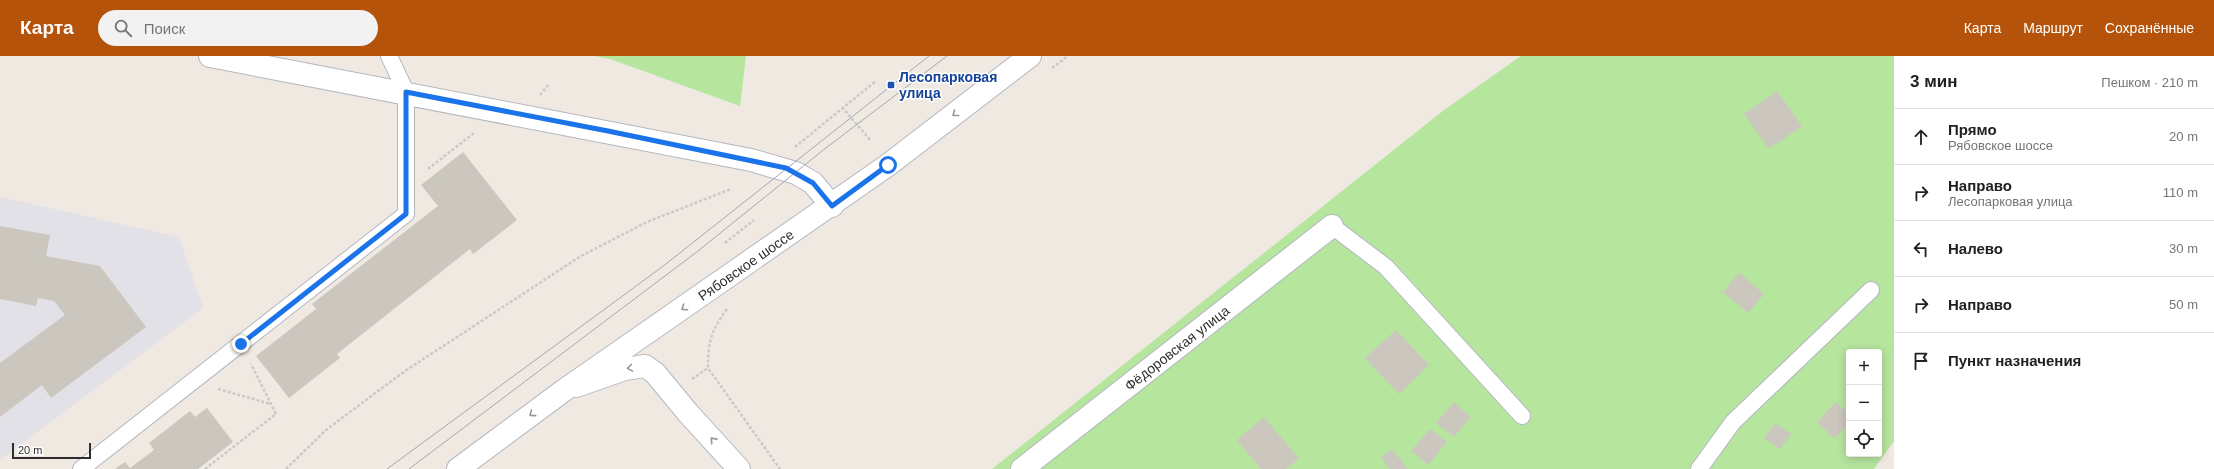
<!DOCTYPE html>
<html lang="ru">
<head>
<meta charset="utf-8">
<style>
	body { margin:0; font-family:Arial,sans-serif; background:#f2f2f2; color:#202124 }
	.controls { position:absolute; right:12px; bottom:12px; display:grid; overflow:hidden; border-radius:4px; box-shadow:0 2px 10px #0003 }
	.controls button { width:36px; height:36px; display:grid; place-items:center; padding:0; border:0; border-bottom:1px solid #e0e0e0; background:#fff; color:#202124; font:20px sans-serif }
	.scale { position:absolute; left:12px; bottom:10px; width:79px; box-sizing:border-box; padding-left:4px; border:2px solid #2e2e2e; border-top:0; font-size:11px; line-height:14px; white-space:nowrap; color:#2e2e2e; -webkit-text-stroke:3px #fff; paint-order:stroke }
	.stop { position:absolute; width:12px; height:12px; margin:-9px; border:3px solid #1a73e8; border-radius:50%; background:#fff }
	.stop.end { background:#1a73e8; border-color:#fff; box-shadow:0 1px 4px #0008 }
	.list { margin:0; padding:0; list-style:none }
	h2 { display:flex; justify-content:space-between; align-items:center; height:52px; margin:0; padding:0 16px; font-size:17px }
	h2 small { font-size:13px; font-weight:400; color:#757577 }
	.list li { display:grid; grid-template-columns:26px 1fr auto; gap:12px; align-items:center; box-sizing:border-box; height:56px; padding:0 16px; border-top:1px solid #e0e0e0 }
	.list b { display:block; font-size:15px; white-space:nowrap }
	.list p { margin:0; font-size:13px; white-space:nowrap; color:#757577 }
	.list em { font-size:13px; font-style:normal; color:#757577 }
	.icon { flex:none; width:22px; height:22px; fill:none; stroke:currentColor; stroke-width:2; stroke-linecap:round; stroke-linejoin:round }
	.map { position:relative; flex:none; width:1894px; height:413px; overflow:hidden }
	header { display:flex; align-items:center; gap:24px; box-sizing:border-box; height:56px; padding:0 20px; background:#b45309; color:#fff }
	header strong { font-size:19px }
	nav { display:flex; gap:22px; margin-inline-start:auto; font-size:14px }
	.search { width:280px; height:36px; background:#f2f2f2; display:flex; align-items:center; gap:10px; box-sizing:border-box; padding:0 14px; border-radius:22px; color:#757577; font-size:15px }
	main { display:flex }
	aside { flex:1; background:#fff }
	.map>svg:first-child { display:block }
</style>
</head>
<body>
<header>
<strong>Карта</strong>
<div class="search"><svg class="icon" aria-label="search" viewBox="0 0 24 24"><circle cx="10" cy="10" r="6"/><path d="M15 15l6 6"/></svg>Поиск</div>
<nav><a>Карта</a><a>Маршрут</a><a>Сохранённые</a></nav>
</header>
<main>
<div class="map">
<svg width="1894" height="413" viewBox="0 0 1894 413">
	<rect width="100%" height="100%" fill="#efe9e1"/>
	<polygon fill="#e3e1e8" points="0,141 179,181 203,252 0,404"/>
	<g fill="#b6e59e" fill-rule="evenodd">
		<polygon points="595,0 746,0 740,50 610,3"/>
		<path d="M1521,0H1894V385L1874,413H992L1444,54ZM1849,296H1879V398H1849Z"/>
	</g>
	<g fill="#cbc7bf">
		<polygon points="1777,35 1802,70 1769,93 1744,58"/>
		<polygon points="463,96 517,164 473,198 470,193 337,298 340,302 289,342 256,300 316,253 312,248 438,150 421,129"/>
		<polygon points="0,170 50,179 46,200 100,210 146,271 51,342 42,329 0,361 0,307 65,259 54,245 38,242 36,250 0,243"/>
		<polygon points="1739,217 1764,238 1748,257 1723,236"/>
		<polygon points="1396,274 1429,309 1399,338 1365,302"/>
		<polygon points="1454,346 1471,361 1454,381 1436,367"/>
		<polygon points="1836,346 1849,358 1849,368 1834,383 1817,366"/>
		<polygon points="207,352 233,386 198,413 115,413 125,406 130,412 154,394 149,387 190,355 195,361"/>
		<polygon points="1264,361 1299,403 1286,413 1261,413 1237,384"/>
		<polygon points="1775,367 1791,378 1780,393 1764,382"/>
		<polygon points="1430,373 1447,386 1428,409 1411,395"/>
		<polygon points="1392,393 1408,413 1390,413 1381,401"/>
	</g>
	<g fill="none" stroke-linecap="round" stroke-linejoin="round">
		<defs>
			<g id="service">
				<polyline points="1332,170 1386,211 1522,360"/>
				<polyline points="81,413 406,158 406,36 389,0"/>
				<polyline points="1699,413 1733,366 1871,234"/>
			</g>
			<polyline id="minor" points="1022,413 1332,170"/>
			<g id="tertiary">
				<polyline points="210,0 751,104 796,117 813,127 832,150"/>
				<polyline points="576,330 625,313 645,310 655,317 688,357 739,413"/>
			</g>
			<polyline id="secondary" points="458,413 563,335 888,109 1030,0"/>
		</defs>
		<use href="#service" stroke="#b4b7c1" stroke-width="18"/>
		<use href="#minor" stroke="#b4b7c1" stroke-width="24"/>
		<use href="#tertiary" stroke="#b4b7c1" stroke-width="24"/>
		<use href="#secondary" stroke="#b4b7c1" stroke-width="24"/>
		<g stroke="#c9c9c9" stroke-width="2.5" stroke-dasharray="3 2" stroke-linecap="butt">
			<polyline points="1052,12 1068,0"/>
			<polyline points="540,39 548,29"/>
			<polyline points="842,51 871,85"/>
			<polyline points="795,91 876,25"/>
			<polyline points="428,113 474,77"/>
			<polyline points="725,187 754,164"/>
			<path d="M727,253C711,275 708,285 708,312L780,413"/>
			<polyline points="692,323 708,312"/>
			<polyline points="218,333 271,348"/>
			<polyline points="205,413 276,358 251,308"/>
			<polyline points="286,413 326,374 405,315 581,200 647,166 731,133"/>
		</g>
		<use href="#service" stroke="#fff" stroke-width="16"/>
		<use href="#minor" stroke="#fff" stroke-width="22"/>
		<use href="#tertiary" stroke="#fff" stroke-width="22"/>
		<use href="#secondary" stroke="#fff" stroke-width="22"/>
		<g stroke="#a3a6b8" stroke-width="1">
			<polyline points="387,413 662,211 929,0"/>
			<polyline points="409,413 698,195 822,95 947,0"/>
		</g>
	</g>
	<defs><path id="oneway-chevron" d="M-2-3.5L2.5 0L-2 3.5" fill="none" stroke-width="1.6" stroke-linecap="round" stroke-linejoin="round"/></defs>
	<g stroke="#969696">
		<use href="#oneway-chevron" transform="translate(955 58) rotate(142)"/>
		<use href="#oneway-chevron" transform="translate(684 252) rotate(146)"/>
		<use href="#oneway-chevron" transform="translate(630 312) rotate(171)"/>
		<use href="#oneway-chevron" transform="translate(532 358) rotate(143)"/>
		<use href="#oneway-chevron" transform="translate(713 384) rotate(-132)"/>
	</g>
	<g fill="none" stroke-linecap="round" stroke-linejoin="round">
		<polyline stroke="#1a73e8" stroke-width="5" points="241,288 406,158 406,36 608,75 786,112 813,127 832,150 888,109"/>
	</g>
	<rect fill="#1a4fb4" stroke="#fff" stroke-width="1.5" x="887" y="25" width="8" height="8" rx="2"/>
	<g text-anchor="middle" stroke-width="3" stroke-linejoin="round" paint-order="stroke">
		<g font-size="14" font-weight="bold" fill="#164399" stroke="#fff" text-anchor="start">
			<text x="899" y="26">Лесопарковая<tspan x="899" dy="16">улица</tspan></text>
		</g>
		<g font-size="14" fill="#2e2e2e" stroke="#fff">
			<text transform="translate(746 209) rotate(-35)" y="5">Рябовское шоссе</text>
			<text transform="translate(1177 292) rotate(-38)" y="5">Фёдоровская улица</text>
		</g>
	</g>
</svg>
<div class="controls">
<button>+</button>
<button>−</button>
<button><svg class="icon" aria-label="locate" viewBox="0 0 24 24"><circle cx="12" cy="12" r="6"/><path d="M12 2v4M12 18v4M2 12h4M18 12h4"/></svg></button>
</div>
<div class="scale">20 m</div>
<div class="stop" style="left:888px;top:109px"></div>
<div class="stop end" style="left:241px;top:288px"></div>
</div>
<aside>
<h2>3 мин<small>Пешком · 210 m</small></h2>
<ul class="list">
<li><svg class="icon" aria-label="ahead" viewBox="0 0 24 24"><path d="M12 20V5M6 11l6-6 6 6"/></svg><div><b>Прямо</b><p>Рябовское шоссе</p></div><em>20 m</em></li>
<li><svg class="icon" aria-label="right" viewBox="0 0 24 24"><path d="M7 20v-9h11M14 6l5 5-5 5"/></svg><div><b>Направо</b><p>Лесопарковая улица</p></div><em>110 m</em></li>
<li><svg class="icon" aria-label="left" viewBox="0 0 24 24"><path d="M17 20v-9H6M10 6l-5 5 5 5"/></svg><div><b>Налево</b></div><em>30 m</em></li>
<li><svg class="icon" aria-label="right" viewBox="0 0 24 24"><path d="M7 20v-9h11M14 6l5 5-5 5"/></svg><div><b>Направо</b></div><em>50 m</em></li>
<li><svg class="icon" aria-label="arrive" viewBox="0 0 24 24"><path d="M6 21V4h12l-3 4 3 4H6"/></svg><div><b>Пункт назначения</b></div></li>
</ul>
</aside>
</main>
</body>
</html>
